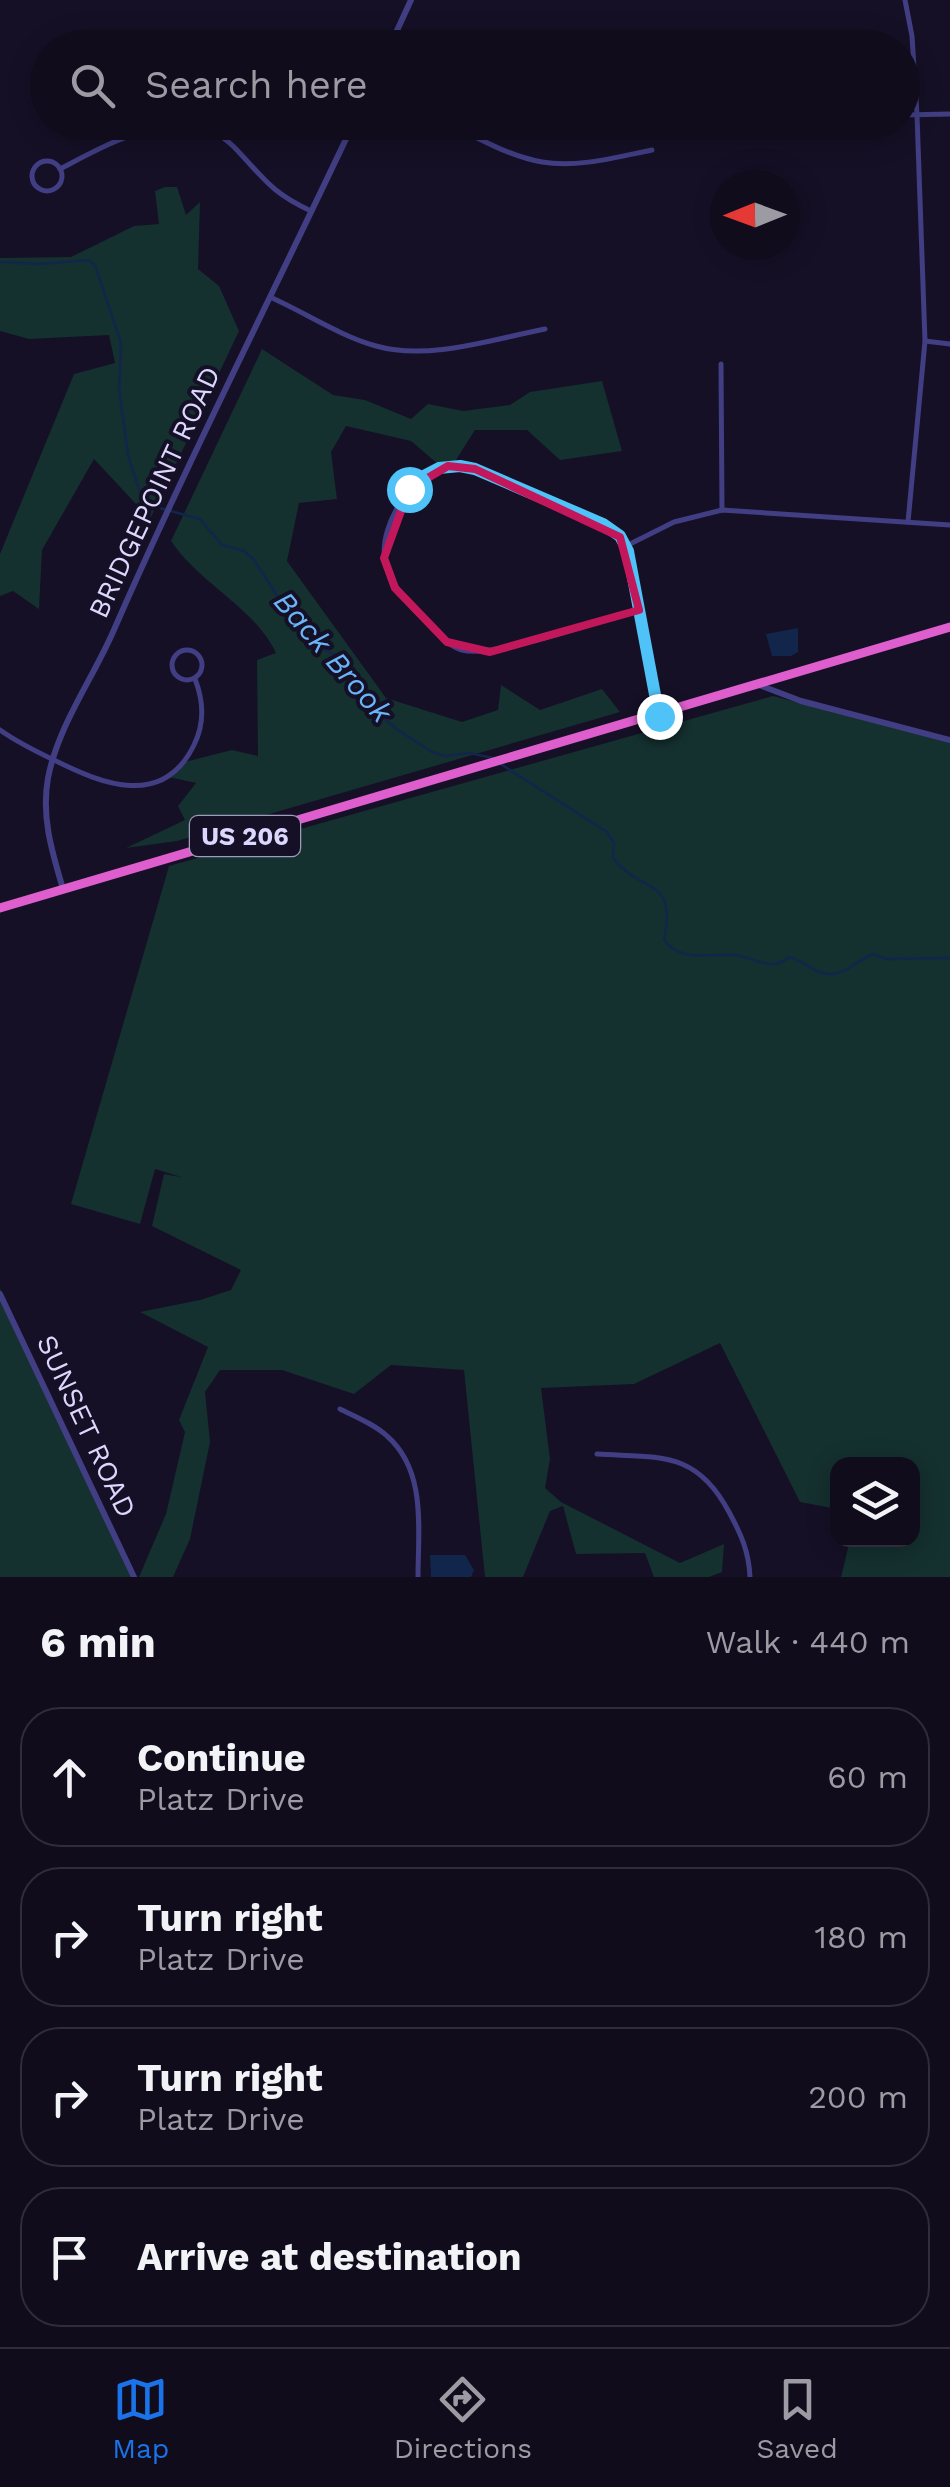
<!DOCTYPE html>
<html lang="en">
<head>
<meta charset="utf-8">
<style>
	body { margin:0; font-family:"Work Sans",sans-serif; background:#191525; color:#f1f3f6 }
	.controls { position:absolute; right:30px; bottom:30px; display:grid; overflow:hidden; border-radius:20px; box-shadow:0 5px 25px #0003 }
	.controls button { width:90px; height:90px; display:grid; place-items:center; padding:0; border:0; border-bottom:2px solid #302c3b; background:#100c1c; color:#f1f3f6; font:50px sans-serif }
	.compass { position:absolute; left:710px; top:170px; width:90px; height:90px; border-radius:50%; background:#100c1c; box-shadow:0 5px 25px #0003; rotate:269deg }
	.stop { position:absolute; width:30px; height:30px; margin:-22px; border:8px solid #4fc3f7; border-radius:50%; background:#fff }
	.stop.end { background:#4fc3f7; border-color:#fff; box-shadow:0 2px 10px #0008 }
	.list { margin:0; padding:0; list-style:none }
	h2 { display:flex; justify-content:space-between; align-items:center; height:130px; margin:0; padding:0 40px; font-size:42px }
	h2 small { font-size:32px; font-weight:400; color:#9c9ba3 }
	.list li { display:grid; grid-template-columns:65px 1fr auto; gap:30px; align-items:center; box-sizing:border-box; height:140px; margin:0 20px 20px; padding:0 20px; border:2px solid #302c3b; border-radius:40px }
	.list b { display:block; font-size:38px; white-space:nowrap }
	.list p { margin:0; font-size:32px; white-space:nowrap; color:#9c9ba3 }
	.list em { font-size:32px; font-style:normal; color:#9c9ba3 }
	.icon { flex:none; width:55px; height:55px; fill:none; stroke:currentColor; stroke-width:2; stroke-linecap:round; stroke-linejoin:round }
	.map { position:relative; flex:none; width:950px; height:1577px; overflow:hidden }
	.search { position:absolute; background:#100c1c; box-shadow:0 5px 25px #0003; left:30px; right:30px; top:30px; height:110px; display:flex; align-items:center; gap:25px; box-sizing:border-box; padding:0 35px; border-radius:55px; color:#9c9ba3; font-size:38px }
	.sheet { height:770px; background:#100c1c }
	nav { display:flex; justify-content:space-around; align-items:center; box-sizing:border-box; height:140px; border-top:2px solid #302c3b; background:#100c1c; font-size:28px; color:#9c9ba3 }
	nav a { display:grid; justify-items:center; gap:5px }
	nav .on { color:#1a73e8 }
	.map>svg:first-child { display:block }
</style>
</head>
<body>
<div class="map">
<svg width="950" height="1577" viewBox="0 0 950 1577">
	<rect width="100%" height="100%" fill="#151026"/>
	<g fill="#14302f">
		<polygon points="165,187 177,187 186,215 200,202 198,269 219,286 239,331 150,519 94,459 42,550 39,609 13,591 0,596 0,554 74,374 115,363 109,335 29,339 0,331 0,258 71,257 134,226 159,224 155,191"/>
		<path d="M262,349L333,395L365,400L411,419L428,404L463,411L510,405L530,392L602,381L622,451L560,460L527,430H475L454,463L438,464L411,441L346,426L331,452L337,499L299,503L287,561L386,698L462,722L498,710L501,685L540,710L602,689L620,712L177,841L126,848L185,820L178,806L196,783L164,776L181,763L232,750L258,756L257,660L276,653C255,608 200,584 171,541Z"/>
		<polygon points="773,696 950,743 950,1577 841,1577 850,1540 912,1540 912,1464 838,1464 837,1509 800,1502 720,1343 634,1384 541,1388 550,1459 545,1488 561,1502 680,1563 724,1544 722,1572 709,1577 654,1577 645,1553 576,1554 563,1506 550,1511 523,1577 485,1577 464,1370 391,1365 354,1394 282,1370 220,1370 205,1392 210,1442 190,1539 173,1577 139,1577 166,1514 185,1432 179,1420 208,1347 140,1312 200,1300 231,1290 241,1270 152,1226 164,1174 181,1177 155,1169 140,1224 71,1204 169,866"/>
		<polygon points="0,1288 131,1577 0,1577"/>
	</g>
	<g fill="#11264a">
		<polygon points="798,628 798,652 791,656 772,656 766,634"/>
		<polygon points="430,1555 465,1555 474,1570 471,1577 431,1577"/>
	</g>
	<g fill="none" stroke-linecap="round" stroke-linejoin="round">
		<g stroke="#11264a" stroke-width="2.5">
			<polyline points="0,262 39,264 88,260 95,265 121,343 119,389 128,455 140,492 160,508 200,519 222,545 244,551 254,560 282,603 299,616 321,648 341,658 356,673 368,703 395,728 432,752 445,756 469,753 493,758"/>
			<path d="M499,763L607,832L614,843L613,858C643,896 677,875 664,940C681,963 709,953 734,955C754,957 771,973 789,957C802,960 808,968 819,972C842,980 855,961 873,954L887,959L950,958"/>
		</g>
		<g stroke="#413e83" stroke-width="5">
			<polyline points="905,0 912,36 917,115 925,341 908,522"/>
			<polyline points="902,115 950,114"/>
			<path d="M445,122C476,137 508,156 542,162C578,168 617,157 652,150"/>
			<circle cx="47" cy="176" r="15"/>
			<path d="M60,169C108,144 186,98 234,147C264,178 270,192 311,211"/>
			<path d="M270,297C304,312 340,336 376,346C429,361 493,339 545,329"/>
			<polyline points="925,341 950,344"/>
			<polyline points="721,364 722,510"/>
			<polyline points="626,546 674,522 722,510 950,525"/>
			<path d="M639,610C601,620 494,659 462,650C447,646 437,632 427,622C410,603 390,587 385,560C378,525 416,465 454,466C488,466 568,509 603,524L620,537L628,551L659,712"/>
			<circle cx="187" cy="665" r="15"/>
			<path d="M0,730C17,742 35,751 54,760C102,784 163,809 194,745C205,723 204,702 195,679"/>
			<path d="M340,1409C356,1417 374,1424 387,1436C427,1471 418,1530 418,1577"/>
			<path d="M597,1454C660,1458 696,1450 729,1512C741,1534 749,1552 750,1577"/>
		</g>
		<g stroke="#413e83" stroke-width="6">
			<polyline points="389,48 411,0"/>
			<polyline points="759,685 801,701 950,740"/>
			<path d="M63,889C52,852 41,817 48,778C58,726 92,680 113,632C188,460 274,292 354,122"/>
			<polyline points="0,1294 134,1577"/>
		</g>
		<polyline stroke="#de5ecd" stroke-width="9" points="0,908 950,627"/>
	</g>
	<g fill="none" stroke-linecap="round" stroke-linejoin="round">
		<polyline stroke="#4fc3f7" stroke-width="12" points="409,489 416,480 439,468 460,466 475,469 603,524 620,536 628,551 659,716"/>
	</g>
	<path fill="none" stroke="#c2185b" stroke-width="8" stroke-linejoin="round" d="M448,466L475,469L620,537L639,610L490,652L447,642L395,588L384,558L409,489Z"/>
	<g text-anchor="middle" stroke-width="8" stroke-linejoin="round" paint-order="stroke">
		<rect fill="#151026" stroke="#a09bbc" stroke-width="2.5" x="190" y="816" width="110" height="40" rx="8"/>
		<g font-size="25" font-weight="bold" fill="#dcd7fd">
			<text x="245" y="845">US 206</text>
		</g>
		<g font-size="28" fill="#dcd7fd" stroke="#151026">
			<text transform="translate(154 492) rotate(-65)" y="10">BRIDGEPOINT ROAD</text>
			<text transform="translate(87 1426) rotate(65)" y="10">SUNSET ROAD</text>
		</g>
		<g font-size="30" font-style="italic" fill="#6ab5f9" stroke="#151026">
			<text transform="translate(333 657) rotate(49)" y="10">Back Brook</text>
		</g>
	</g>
</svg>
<div class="controls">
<button><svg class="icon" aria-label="layers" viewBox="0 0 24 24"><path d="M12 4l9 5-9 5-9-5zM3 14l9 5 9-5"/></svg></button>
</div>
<svg class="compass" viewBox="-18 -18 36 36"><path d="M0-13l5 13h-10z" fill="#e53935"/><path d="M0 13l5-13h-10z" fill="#9c9ba3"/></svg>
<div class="stop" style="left:409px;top:489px"></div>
<div class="stop end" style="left:659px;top:716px"></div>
<div class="search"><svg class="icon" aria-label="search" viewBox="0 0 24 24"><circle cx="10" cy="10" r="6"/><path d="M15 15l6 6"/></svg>Search here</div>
</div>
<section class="sheet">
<h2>6 min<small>Walk · 440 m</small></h2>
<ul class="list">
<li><svg class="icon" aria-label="ahead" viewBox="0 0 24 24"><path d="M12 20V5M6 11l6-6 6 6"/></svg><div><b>Continue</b><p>Platz Drive</p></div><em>60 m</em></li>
<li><svg class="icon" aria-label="right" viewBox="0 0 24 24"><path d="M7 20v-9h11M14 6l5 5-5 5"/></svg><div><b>Turn right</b><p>Platz Drive</p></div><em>180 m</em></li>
<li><svg class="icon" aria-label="right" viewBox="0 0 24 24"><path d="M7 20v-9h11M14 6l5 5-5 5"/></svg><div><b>Turn right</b><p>Platz Drive</p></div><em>200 m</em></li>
<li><svg class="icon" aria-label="arrive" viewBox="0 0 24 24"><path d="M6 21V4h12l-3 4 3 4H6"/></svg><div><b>Arrive at destination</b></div></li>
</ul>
</section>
<nav>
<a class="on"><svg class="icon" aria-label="map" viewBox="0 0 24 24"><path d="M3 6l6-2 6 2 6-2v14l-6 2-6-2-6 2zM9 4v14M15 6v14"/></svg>Map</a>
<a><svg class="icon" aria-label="directions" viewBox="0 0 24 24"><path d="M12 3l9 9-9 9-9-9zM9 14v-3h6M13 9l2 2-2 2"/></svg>Directions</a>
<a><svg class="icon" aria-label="saved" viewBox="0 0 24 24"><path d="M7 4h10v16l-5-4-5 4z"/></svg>Saved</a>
</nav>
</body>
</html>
